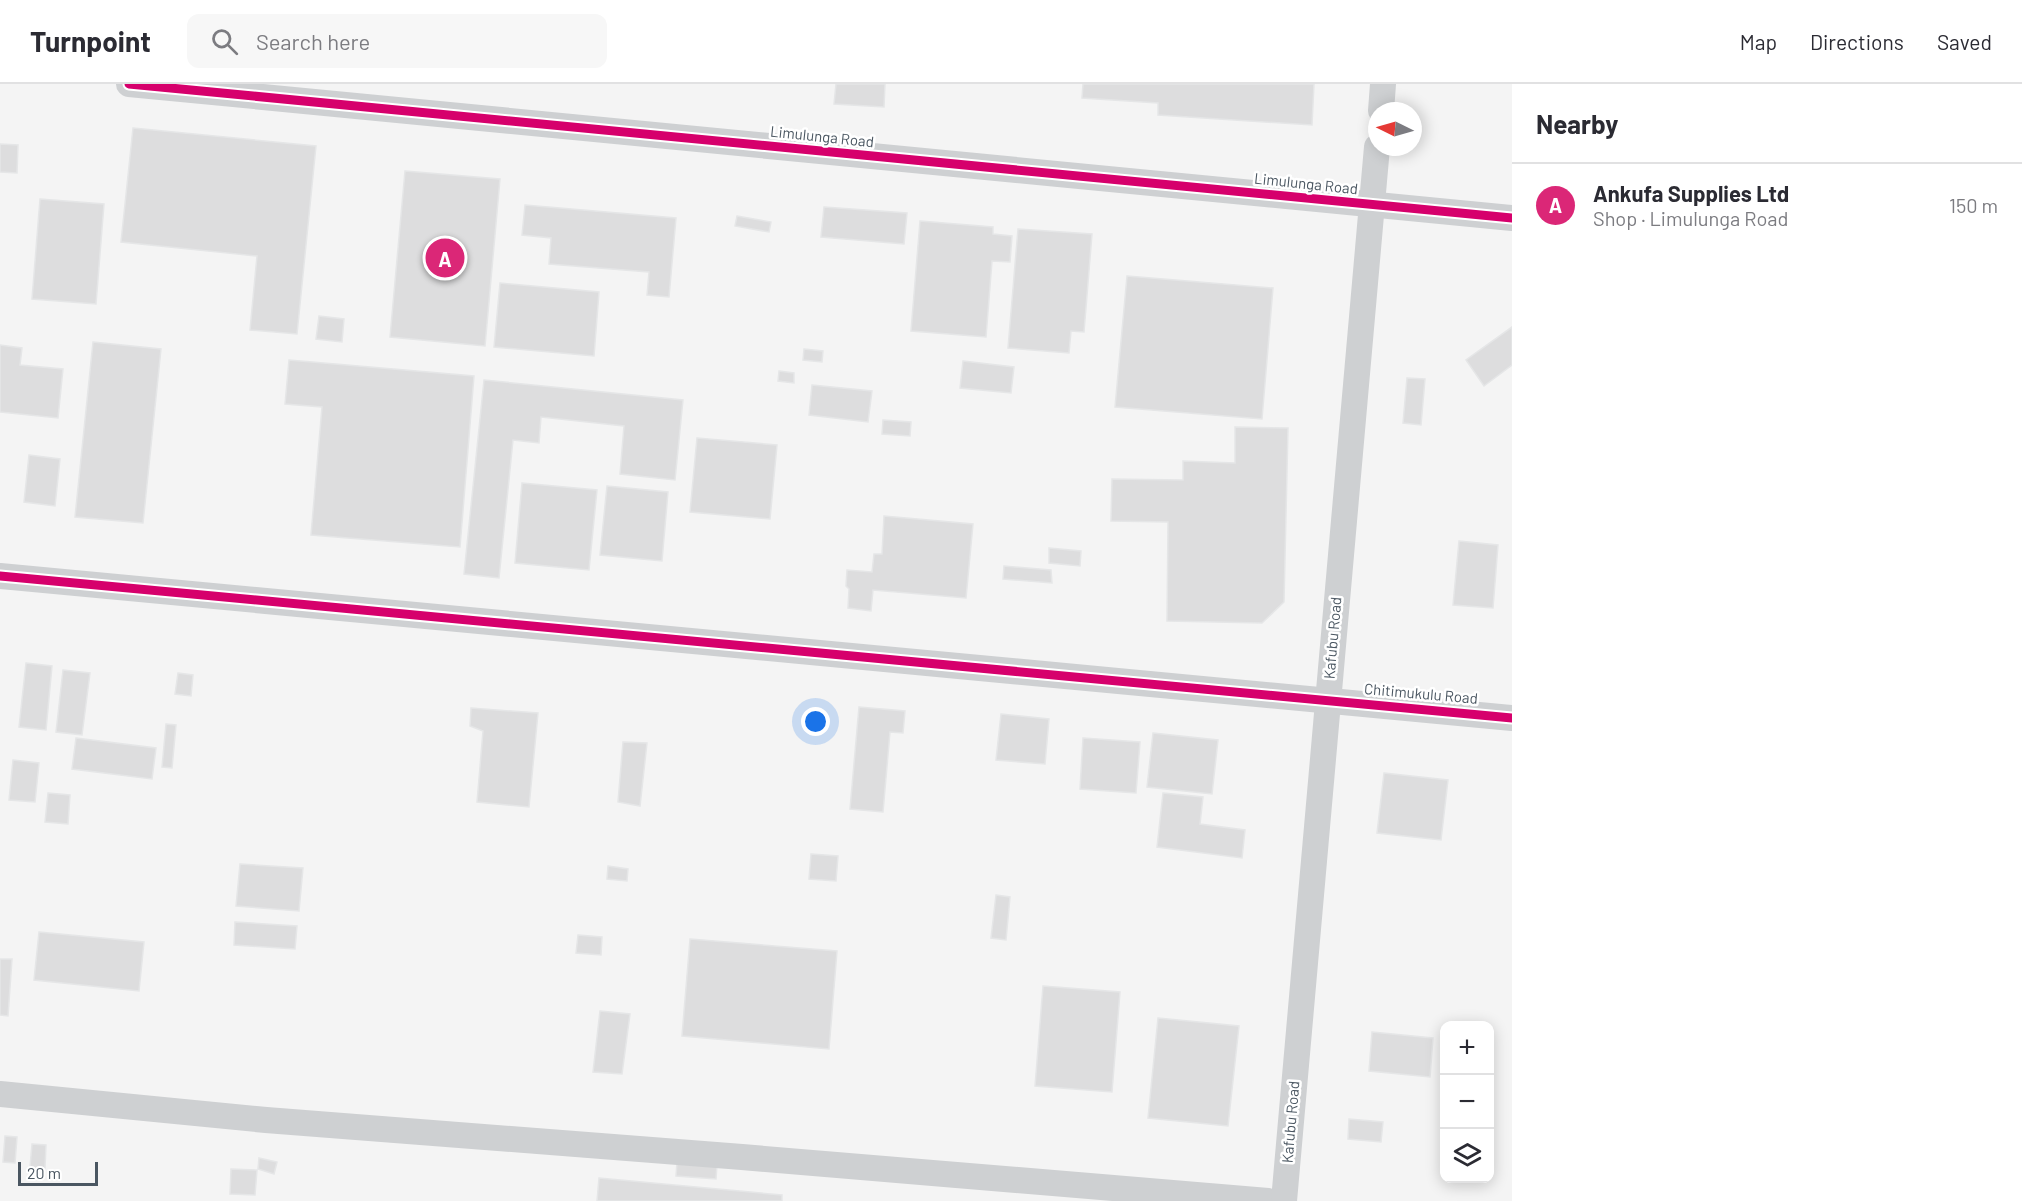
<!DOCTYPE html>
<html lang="en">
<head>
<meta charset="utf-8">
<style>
	body { margin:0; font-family:Barlow,sans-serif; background:#f7f7f7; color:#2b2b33 }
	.controls { position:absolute; right:18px; bottom:18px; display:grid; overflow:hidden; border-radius:12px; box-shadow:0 3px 15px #0003 }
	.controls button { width:54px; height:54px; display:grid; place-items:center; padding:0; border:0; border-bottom:2px solid #e1e1e2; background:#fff; color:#2b2b33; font:30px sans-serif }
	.compass { position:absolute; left:1368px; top:18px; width:54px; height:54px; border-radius:50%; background:#fff; box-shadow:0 3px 15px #0003; rotate:275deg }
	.scale { position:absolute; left:18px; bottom:15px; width:80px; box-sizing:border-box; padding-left:6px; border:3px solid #4a5661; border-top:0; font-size:16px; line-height:21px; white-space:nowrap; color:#4a5661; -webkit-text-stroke:4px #fff; paint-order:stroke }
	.you { position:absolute; left:816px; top:638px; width:21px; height:21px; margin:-15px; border:4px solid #fff; border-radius:50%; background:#1a73e8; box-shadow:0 0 0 9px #1a73e833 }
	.badge { display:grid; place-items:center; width:39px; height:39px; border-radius:50%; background:#db2777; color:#fff; font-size:20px; font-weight:700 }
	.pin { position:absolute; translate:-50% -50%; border:3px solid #fff; box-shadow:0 2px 6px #0006 }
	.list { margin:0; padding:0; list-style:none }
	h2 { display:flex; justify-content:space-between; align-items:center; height:78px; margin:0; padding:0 24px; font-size:26px }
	h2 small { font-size:20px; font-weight:400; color:#7c7c81 }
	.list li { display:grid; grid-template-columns:39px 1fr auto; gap:18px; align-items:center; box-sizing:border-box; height:84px; padding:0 24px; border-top:2px solid #e1e1e2 }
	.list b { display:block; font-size:22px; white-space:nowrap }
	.list p { margin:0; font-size:20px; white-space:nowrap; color:#7c7c81 }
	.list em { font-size:20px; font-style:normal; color:#7c7c81 }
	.icon { flex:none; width:33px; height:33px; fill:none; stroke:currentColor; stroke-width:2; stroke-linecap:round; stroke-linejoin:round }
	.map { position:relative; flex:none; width:1512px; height:1117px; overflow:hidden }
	header { display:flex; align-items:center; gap:36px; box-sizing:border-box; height:84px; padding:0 30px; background:#fff; border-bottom:2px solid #e1e1e2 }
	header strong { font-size:28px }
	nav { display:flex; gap:33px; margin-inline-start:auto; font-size:21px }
	.search { width:420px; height:54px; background:#f7f7f7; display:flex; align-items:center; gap:15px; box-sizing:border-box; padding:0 21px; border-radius:12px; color:#7c7c81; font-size:22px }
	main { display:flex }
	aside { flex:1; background:#fff }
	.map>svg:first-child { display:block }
</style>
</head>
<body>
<header>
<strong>Turnpoint</strong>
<div class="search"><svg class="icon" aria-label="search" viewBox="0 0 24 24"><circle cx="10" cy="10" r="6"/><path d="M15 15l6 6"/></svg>Search here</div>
<nav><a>Map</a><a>Directions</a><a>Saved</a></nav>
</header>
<main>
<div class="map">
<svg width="1512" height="1117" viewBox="0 0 1512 1117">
	<rect width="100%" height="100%" fill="#f4f4f4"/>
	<g fill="#ddddde" stroke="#e5e6e7" stroke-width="1.5">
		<polygon points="836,0 885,0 884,23 834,20"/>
		<polygon points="1083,0 1314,0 1312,41 1158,31 1158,19 1082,14"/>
		<polygon points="133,44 316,62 297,250 250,246 257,172 121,158"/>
		<polygon points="0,60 18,61 17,89 0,88"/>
		<polygon points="405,87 500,95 485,262 390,253"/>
		<polygon points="40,115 104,120 96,220 32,215"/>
		<polygon points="525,121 676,134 669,213 647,211 649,188 549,180 551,154 522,151"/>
		<polygon points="824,123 907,129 904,160 821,153"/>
		<polygon points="737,132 771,138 769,148 735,142"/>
		<polygon points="920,137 993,143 993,150 1012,152 1010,178 992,177 986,253 911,247"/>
		<polygon points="1018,145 1092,150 1084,248 1071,247 1069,269 1008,264"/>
		<polygon points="1127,192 1273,204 1262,335 1115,323"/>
		<polygon points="500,199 599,208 594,272 494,263"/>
		<polygon points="319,232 344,235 342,258 316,255"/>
		<polygon points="1512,243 1512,281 1484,302 1466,276"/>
		<polygon points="93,258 161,265 143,439 75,433"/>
		<polygon points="0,261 22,264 20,281 63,285 58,334 0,328"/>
		<polygon points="804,265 823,267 822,278 803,276"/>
		<polygon points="289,276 474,292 460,463 311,451 322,323 285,320"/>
		<polygon points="963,277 1014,283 1011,309 960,304"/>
		<polygon points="779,287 794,289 794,299 778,297"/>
		<polygon points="1407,294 1425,295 1421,341 1403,339"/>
		<polygon points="484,296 683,316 675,396 620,390 624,342 541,333 539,359 513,356 499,494 464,490"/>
		<polygon points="812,301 872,307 868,338 809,331"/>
		<polygon points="883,336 911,338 910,352 882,350"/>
		<polygon points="1235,343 1288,344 1284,518 1262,539 1167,537 1168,438 1111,437 1112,395 1183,396 1183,377 1235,379"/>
		<polygon points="697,354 777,361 770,435 690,428"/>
		<polygon points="29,371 60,375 55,422 24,418"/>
		<polygon points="522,399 597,406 589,486 515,479"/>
		<polygon points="607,402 668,408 662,477 600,471"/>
		<polygon points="884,432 973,440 966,514 873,506 871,527 848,524 849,505 846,502 847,486 872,488 874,470 882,470"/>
		<polygon points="1459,457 1498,461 1493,524 1453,521"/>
		<polygon points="1049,464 1081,467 1080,482 1049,479"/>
		<polygon points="1004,482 1051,486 1052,499 1003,495"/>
		<polygon points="26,579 52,582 46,646 19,643"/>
		<polygon points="63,586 90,589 82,651 56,648"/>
		<polygon points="178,589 193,591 191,612 175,610"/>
		<polygon points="859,623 905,627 903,649 890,648 883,728 850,725"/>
		<polygon points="471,624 538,629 529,723 477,718 483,647 470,642"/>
		<polygon points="1001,630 1049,635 1045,680 996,676"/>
		<polygon points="166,640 176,641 172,684 162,683"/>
		<polygon points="1153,649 1218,656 1212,710 1147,703"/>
		<polygon points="76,654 156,664 152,695 72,685"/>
		<polygon points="1083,654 1140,658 1136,709 1080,705"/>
		<polygon points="623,658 647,659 640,722 618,718"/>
		<polygon points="13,676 39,679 35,718 9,716"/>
		<polygon points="1384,689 1448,696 1441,756 1377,749"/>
		<polygon points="48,709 70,711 68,740 45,738"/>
		<polygon points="1163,709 1203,713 1200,740 1245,746 1242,774 1157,763"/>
		<polygon points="811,770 838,772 836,797 809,795"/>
		<polygon points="240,780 303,784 299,827 236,822"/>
		<polygon points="608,782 628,785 627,797 607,795"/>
		<polygon points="996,811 1010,813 1006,856 991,854"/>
		<polygon points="235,838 297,842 295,865 234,861"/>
		<polygon points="39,848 144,858 139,907 34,896"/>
		<polygon points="578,851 602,853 601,871 576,869"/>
		<polygon points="690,855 837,867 829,965 682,952"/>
		<polygon points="0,875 12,875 8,932 0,931"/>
		<polygon points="1043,902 1120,908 1112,1008 1035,1002"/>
		<polygon points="600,927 630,930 622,990 593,988"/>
		<polygon points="1158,934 1239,942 1228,1042 1148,1034"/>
		<polygon points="1372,948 1433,954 1430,993 1369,987"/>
		<polygon points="1349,1035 1383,1038 1381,1058 1348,1055"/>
		<polygon points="5,1052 17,1053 15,1079 3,1078"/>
		<polygon points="32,1060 46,1061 45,1084 30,1083"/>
		<polygon points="259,1074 277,1078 274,1090 258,1085"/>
		<polygon points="677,1078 717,1081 716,1095 676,1092"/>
		<polygon points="231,1085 257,1086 255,1111 230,1110"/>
		<polygon points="599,1094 782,1111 782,1117 597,1117"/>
	</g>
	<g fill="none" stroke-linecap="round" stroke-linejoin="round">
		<g stroke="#ced0d2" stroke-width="26">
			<polyline points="129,0 1512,134"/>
			<polyline points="1381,27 1383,0"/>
			<polyline points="0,492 1512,634"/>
			<polyline points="0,1010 266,1036 742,1073 1268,1117"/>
			<polyline points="1284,1117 1377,63"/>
		</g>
		<defs>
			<g id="cycleway">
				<polyline points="129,0 1512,134"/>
				<polyline points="0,492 1512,634"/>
			</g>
		</defs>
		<use href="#cycleway" stroke="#fff" stroke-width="13"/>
		<use href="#cycleway" stroke="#d6006c" stroke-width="9"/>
	</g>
	<g text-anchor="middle" stroke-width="5" stroke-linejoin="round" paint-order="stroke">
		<g font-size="15" fill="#4a5661" stroke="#fff">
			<text transform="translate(822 53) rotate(6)" y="5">Limulunga Road</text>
			<text transform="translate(1306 100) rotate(6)" y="5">Limulunga Road</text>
			<text transform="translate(1333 554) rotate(-85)" y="5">Kafubu Road</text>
			<text transform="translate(1421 610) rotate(5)" y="5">Chitimukulu Road</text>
			<text transform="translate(1291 1038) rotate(-85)" y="5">Kafubu Road</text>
		</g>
	</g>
</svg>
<div class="controls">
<button>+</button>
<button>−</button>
<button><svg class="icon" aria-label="layers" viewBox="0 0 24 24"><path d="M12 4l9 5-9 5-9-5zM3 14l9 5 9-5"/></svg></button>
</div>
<svg class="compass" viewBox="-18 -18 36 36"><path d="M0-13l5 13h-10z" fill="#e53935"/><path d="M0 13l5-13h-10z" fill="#7c7c81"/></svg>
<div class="scale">20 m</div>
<div class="you"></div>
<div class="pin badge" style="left:445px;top:174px">A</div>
</div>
<aside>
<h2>Nearby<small></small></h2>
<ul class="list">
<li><span class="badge">A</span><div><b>Ankufa Supplies Ltd</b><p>Shop · Limulunga Road</p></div><em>150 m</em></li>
</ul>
</aside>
</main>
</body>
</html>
